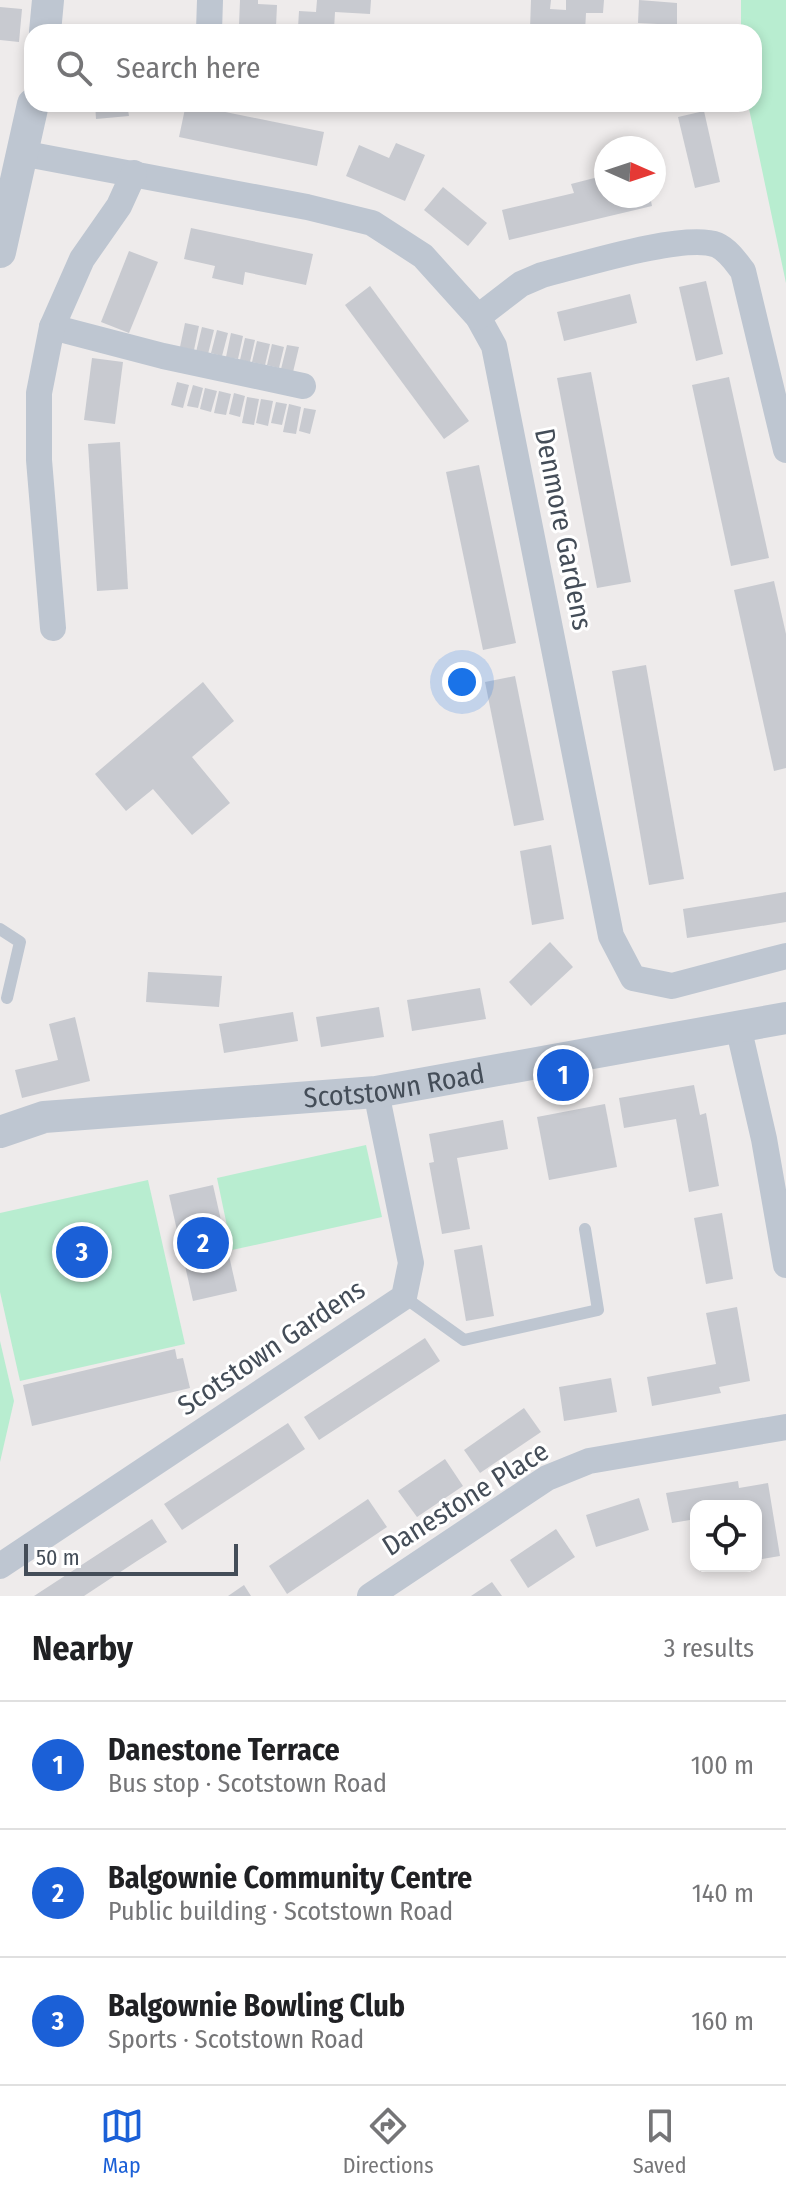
<!DOCTYPE html>
<html lang="en">
<head>
<meta charset="utf-8">
<style>
	body { margin:0; font-family:"Fira Sans Condensed",sans-serif; background:#f6f6f6; color:#202124 }
	.controls { position:absolute; right:24px; bottom:24px; display:grid; overflow:hidden; border-radius:16px; box-shadow:0 4px 12px #0003 }
	.controls button { width:72px; height:72px; display:grid; place-items:center; padding:0; border:0; border-bottom:2px solid #e0e0e0; background:#fff; color:#202124; font:40px sans-serif }
	.compass { position:absolute; left:594px; top:136px; width:72px; height:72px; border-radius:50%; background:#fff; box-shadow:0 4px 12px #0003; rotate:93deg }
	.scale { position:absolute; left:24px; bottom:20px; width:214px; box-sizing:border-box; padding-left:8px; border:4px solid #444d58; border-top:0; font-size:22px; line-height:28px; white-space:nowrap; color:#444d58; -webkit-text-stroke:6px #fff; paint-order:stroke }
	.you { position:absolute; left:462px; top:682px; width:28px; height:28px; margin:-20px; border:6px solid #fff; border-radius:50%; background:#1a73e8; box-shadow:0 0 0 12px #1a73e833 }
	.badge { display:grid; place-items:center; width:52px; height:52px; border-radius:50%; background:#1b60d7; color:#fff; font-size:26px; font-weight:700 }
	.pin { position:absolute; translate:-50% -50%; border:4px solid #fff; box-shadow:0 2px 8px #0006 }
	.list { margin:0; padding:0; list-style:none }
	h2 { display:flex; justify-content:space-between; align-items:center; height:104px; margin:0; padding:0 32px; font-size:34px }
	h2 small { font-size:26px; font-weight:400; color:#757577 }
	.list li { display:grid; grid-template-columns:52px 1fr auto; gap:24px; align-items:center; box-sizing:border-box; height:128px; padding:0 32px; border-top:2px solid #e0e0e0 }
	.list b { display:block; font-size:30px; white-space:nowrap }
	.list p { margin:0; font-size:26px; white-space:nowrap; color:#757577 }
	.list em { font-size:26px; font-style:normal; color:#757577 }
	.icon { flex:none; width:44px; height:44px; fill:none; stroke:currentColor; stroke-width:2; stroke-linecap:round; stroke-linejoin:round }
	.map { position:relative; flex:none; width:786px; height:1596px; overflow:hidden }
	.search { position:absolute; background:#fff; box-shadow:0 4px 12px #0003; left:24px; right:24px; top:24px; height:88px; display:flex; align-items:center; gap:20px; box-sizing:border-box; padding:0 28px; border-radius:24px; color:#757577; font-size:30px }
	.sheet { height:488px; background:#fff }
	nav { display:flex; justify-content:space-around; align-items:center; box-sizing:border-box; height:112px; border-top:2px solid #e0e0e0; background:#fff; font-size:22px; color:#757577 }
	nav a { display:grid; justify-items:center; gap:4px }
	nav .on { color:#1b60d7 }
	.map>svg:first-child { display:block }
</style>
</head>
<body>
<div class="map">
<svg width="786" height="1596" viewBox="0 0 786 1596">
	<rect width="100%" height="100%" fill="#eeebeb"/>
	<g fill="#b8edd0">
		<polygon points="741,0 786,0 786,283 748,104 754,104 754,32 741,32"/>
		<polygon points="366,1145 382,1217 232,1250 217,1178"/>
		<polygon points="148,1180 185,1344 20,1381 0,1292 0,1213"/>
		<polygon points="0,1341 14,1401 0,1462"/>
	</g>
	<g fill="#c8cad0">
		<polygon points="240,0 258,0 258,4 277,5 276,27 239,25"/>
		<polygon points="317,0 371,0 370,14 335,12 334,30 298,28 299,11 316,12"/>
		<polygon points="531,0 551,0 550,9 566,10 566,0 604,0 603,13 586,13 585,32 530,29"/>
		<polygon points="639,0 677,3 677,25 638,23"/>
		<polygon points="0,7 22,9 19,42 0,40"/>
		<polygon points="95,104 127,104 129,116 96,119"/>
		<polygon points="186,104 324,132 317,166 179,137"/>
		<polygon points="704,111 720,182 695,188 678,117"/>
		<polygon points="396,143 425,155 405,201 346,176 359,145 389,158"/>
		<polygon points="606,175 606,196 650,196 652,206 509,240 502,210 574,193 571,184"/>
		<polygon points="443,187 487,223 468,246 424,210"/>
		<polygon points="191,228 313,254 306,285 245,272 243,285 212,278 215,266 184,259"/>
		<polygon points="129,251 158,262 129,333 101,322"/>
		<polygon points="706,281 723,354 696,361 679,287"/>
		<polygon points="370,286 469,421 444,439 345,305"/>
		<polygon points="630,294 637,323 564,341 557,312"/>
		<polygon points="185,323 199,326 194,350 180,347"/>
		<polygon points="202,327 214,330 208,354 196,352"/>
		<polygon points="217,330 228,333 222,356 211,353"/>
		<polygon points="231,333 243,336 238,359 226,357"/>
		<polygon points="245,338 255,340 250,362 240,360"/>
		<polygon points="257,341 270,344 265,365 252,362"/>
		<polygon points="272,344 284,347 279,368 267,365"/>
		<polygon points="287,345 299,347 293,372 281,369"/>
		<polygon points="92,358 123,362 115,424 84,420"/>
		<polygon points="591,372 631,582 597,588 557,378"/>
		<polygon points="729,377 769,558 731,566 692,385"/>
		<polygon points="177,382 189,385 183,408 171,405"/>
		<polygon points="193,385 203,388 198,408 187,406"/>
		<polygon points="205,388 217,391 211,412 200,409"/>
		<polygon points="219,391 231,394 226,415 214,413"/>
		<polygon points="234,393 245,396 240,417 229,414"/>
		<polygon points="247,397 259,399 254,425 242,423"/>
		<polygon points="261,399 273,401 268,426 256,423"/>
		<polygon points="276,402 287,404 282,425 271,423"/>
		<polygon points="289,404 301,407 296,434 283,432"/>
		<polygon points="304,408 316,410 310,434 299,431"/>
		<polygon points="120,442 128,589 97,591 88,444"/>
		<polygon points="479,465 516,643 483,650 446,472"/>
		<polygon points="774,581 786,634 786,768 774,771 734,590"/>
		<polygon points="646,665 684,879 649,885 612,671"/>
		<polygon points="515,676 544,820 514,826 485,682"/>
		<polygon points="203,682 234,721 192,757 230,803 192,835 153,789 126,811 95,774"/>
		<polygon points="551,845 564,919 532,925 520,851"/>
		<polygon points="786,892 786,922 687,938 683,909"/>
		<polygon points="550,942 573,967 531,1006 509,982"/>
		<polygon points="148,972 222,976 219,1007 146,1002"/>
		<polygon points="480,988 486,1019 412,1031 407,1000"/>
		<polygon points="379,1007 384,1037 321,1047 316,1017"/>
		<polygon points="293,1012 298,1041 224,1053 219,1024"/>
		<polygon points="75,1017 90,1081 22,1098 15,1070 58,1060 49,1024"/>
		<polygon points="694,1085 700,1115 706,1113 719,1186 689,1192 676,1119 624,1128 619,1098"/>
		<polygon points="605,1104 617,1167 549,1180 537,1117"/>
		<polygon points="503,1120 508,1149 457,1158 470,1229 442,1234 429,1163 434,1162 429,1134"/>
		<polygon points="213,1185 237,1291 193,1301 169,1195"/>
		<polygon points="722,1213 733,1279 706,1284 694,1218"/>
		<polygon points="482,1245 494,1316 466,1321 454,1250"/>
		<polygon points="737,1307 750,1381 719,1387 721,1393 652,1406 647,1377 716,1364 706,1313"/>
		<polygon points="425,1338 440,1361 319,1440 304,1417"/>
		<polygon points="175,1349 177,1359 183,1358 190,1388 32,1426 23,1385"/>
		<polygon points="611,1378 617,1412 564,1421 559,1387"/>
		<polygon points="524,1408 541,1432 480,1473 464,1450"/>
		<polygon points="288,1423 305,1449 182,1530 164,1504"/>
		<polygon points="445,1459 463,1486 417,1517 398,1491"/>
		<polygon points="738,1481 739,1488 768,1483 780,1556 756,1560 756,1506 696,1506 696,1519 672,1523 666,1493"/>
		<polygon points="639,1498 649,1530 596,1547 586,1515"/>
		<polygon points="368,1499 387,1527 287,1594 269,1566"/>
		<polygon points="152,1519 167,1542 137,1561 84,1596 34,1596"/>
		<polygon points="556,1529 575,1557 528,1588 510,1560"/>
		<polygon points="492,1582 502,1596 471,1596"/>
		<polygon points="244,1585 251,1596 228,1596"/>
	</g>
	<g fill="none" stroke-linecap="round" stroke-linejoin="round">
		<g stroke="#bec6d1" stroke-width="12">
			<polyline points="0,929 20,942 7,998"/>
			<polyline points="404,1297 464,1340 598,1310 585,1229"/>
		</g>
		<g stroke="#bec6d1" stroke-width="26">
			<polyline points="209,31 210,0"/>
			<polyline points="21,153 307,207 372,223 423,256 478,317 494,346 611,936 633,978 672,986 786,956"/>
			<path d="M478,317L521,284L542,275C578,266 685,232 717,245C728,250 736,262 743,271L786,450"/>
			<polyline points="52,327 163,356 303,386"/>
			<polyline points="53,628 39,460 39,393 52,327 82,259 119,206 134,173"/>
			<polyline points="738,1026 764,1139 786,1265"/>
			<polyline points="0,1566 404,1297 411,1263 376,1092"/>
			<polyline points="370,1596 547,1478 589,1461 786,1427"/>
		</g>
		<g stroke="#bec6d1" stroke-width="32">
			<polyline points="45,32 48,0"/>
			<polyline points="0,252 33,104"/>
			<path id="s1" d="M0,1132L44,1117L376,1092L786,1018"/>
		</g>
	</g>
	<g text-anchor="middle" stroke-width="6" stroke-linejoin="round" paint-order="stroke">
		<g font-size="28" fill="#444d58" stroke="#fff">
			<text transform="translate(564 529) rotate(79)" y="10">Denmore Gardens</text>
			<text dy="10" stroke="none"><textPath href="#s1" startOffset="398">Scotstown Road</textPath></text>
			<text transform="translate(271 1347) rotate(-34)" y="10">Scotstown Gardens</text>
			<text transform="translate(465 1498) rotate(-32)" y="10">Danestone Place</text>
		</g>
	</g>
</svg>
<div class="controls">
<button><svg class="icon" aria-label="locate" viewBox="0 0 24 24"><circle cx="12" cy="12" r="6"/><path d="M12 2v4M12 18v4M2 12h4M18 12h4"/></svg></button>
</div>
<svg class="compass" viewBox="-18 -18 36 36"><path d="M0-13l5 13h-10z" fill="#e53935"/><path d="M0 13l5-13h-10z" fill="#757577"/></svg>
<div class="scale">50 m</div>
<div class="you"></div>
<div class="pin badge" style="left:563px;top:1075px">1</div>
<div class="pin badge" style="left:203px;top:1243px">2</div>
<div class="pin badge" style="left:82px;top:1252px">3</div>
<div class="search"><svg class="icon" aria-label="search" viewBox="0 0 24 24"><circle cx="10" cy="10" r="6"/><path d="M15 15l6 6"/></svg>Search here</div>
</div>
<section class="sheet">
<h2>Nearby<small>3 results</small></h2>
<ul class="list">
<li><span class="badge">1</span><div><b>Danestone Terrace</b><p>Bus stop · Scotstown Road</p></div><em>100 m</em></li>
<li><span class="badge">2</span><div><b>Balgownie Community Centre</b><p>Public building · Scotstown Road</p></div><em>140 m</em></li>
<li><span class="badge">3</span><div><b>Balgownie Bowling Club</b><p>Sports · Scotstown Road</p></div><em>160 m</em></li>
</ul>
</section>
<nav>
<a class="on"><svg class="icon" aria-label="map" viewBox="0 0 24 24"><path d="M3 6l6-2 6 2 6-2v14l-6 2-6-2-6 2zM9 4v14M15 6v14"/></svg>Map</a>
<a><svg class="icon" aria-label="directions" viewBox="0 0 24 24"><path d="M12 3l9 9-9 9-9-9zM9 14v-3h6M13 9l2 2-2 2"/></svg>Directions</a>
<a><svg class="icon" aria-label="saved" viewBox="0 0 24 24"><path d="M7 4h10v16l-5-4-5 4z"/></svg>Saved</a>
</nav>
</body>
</html>
